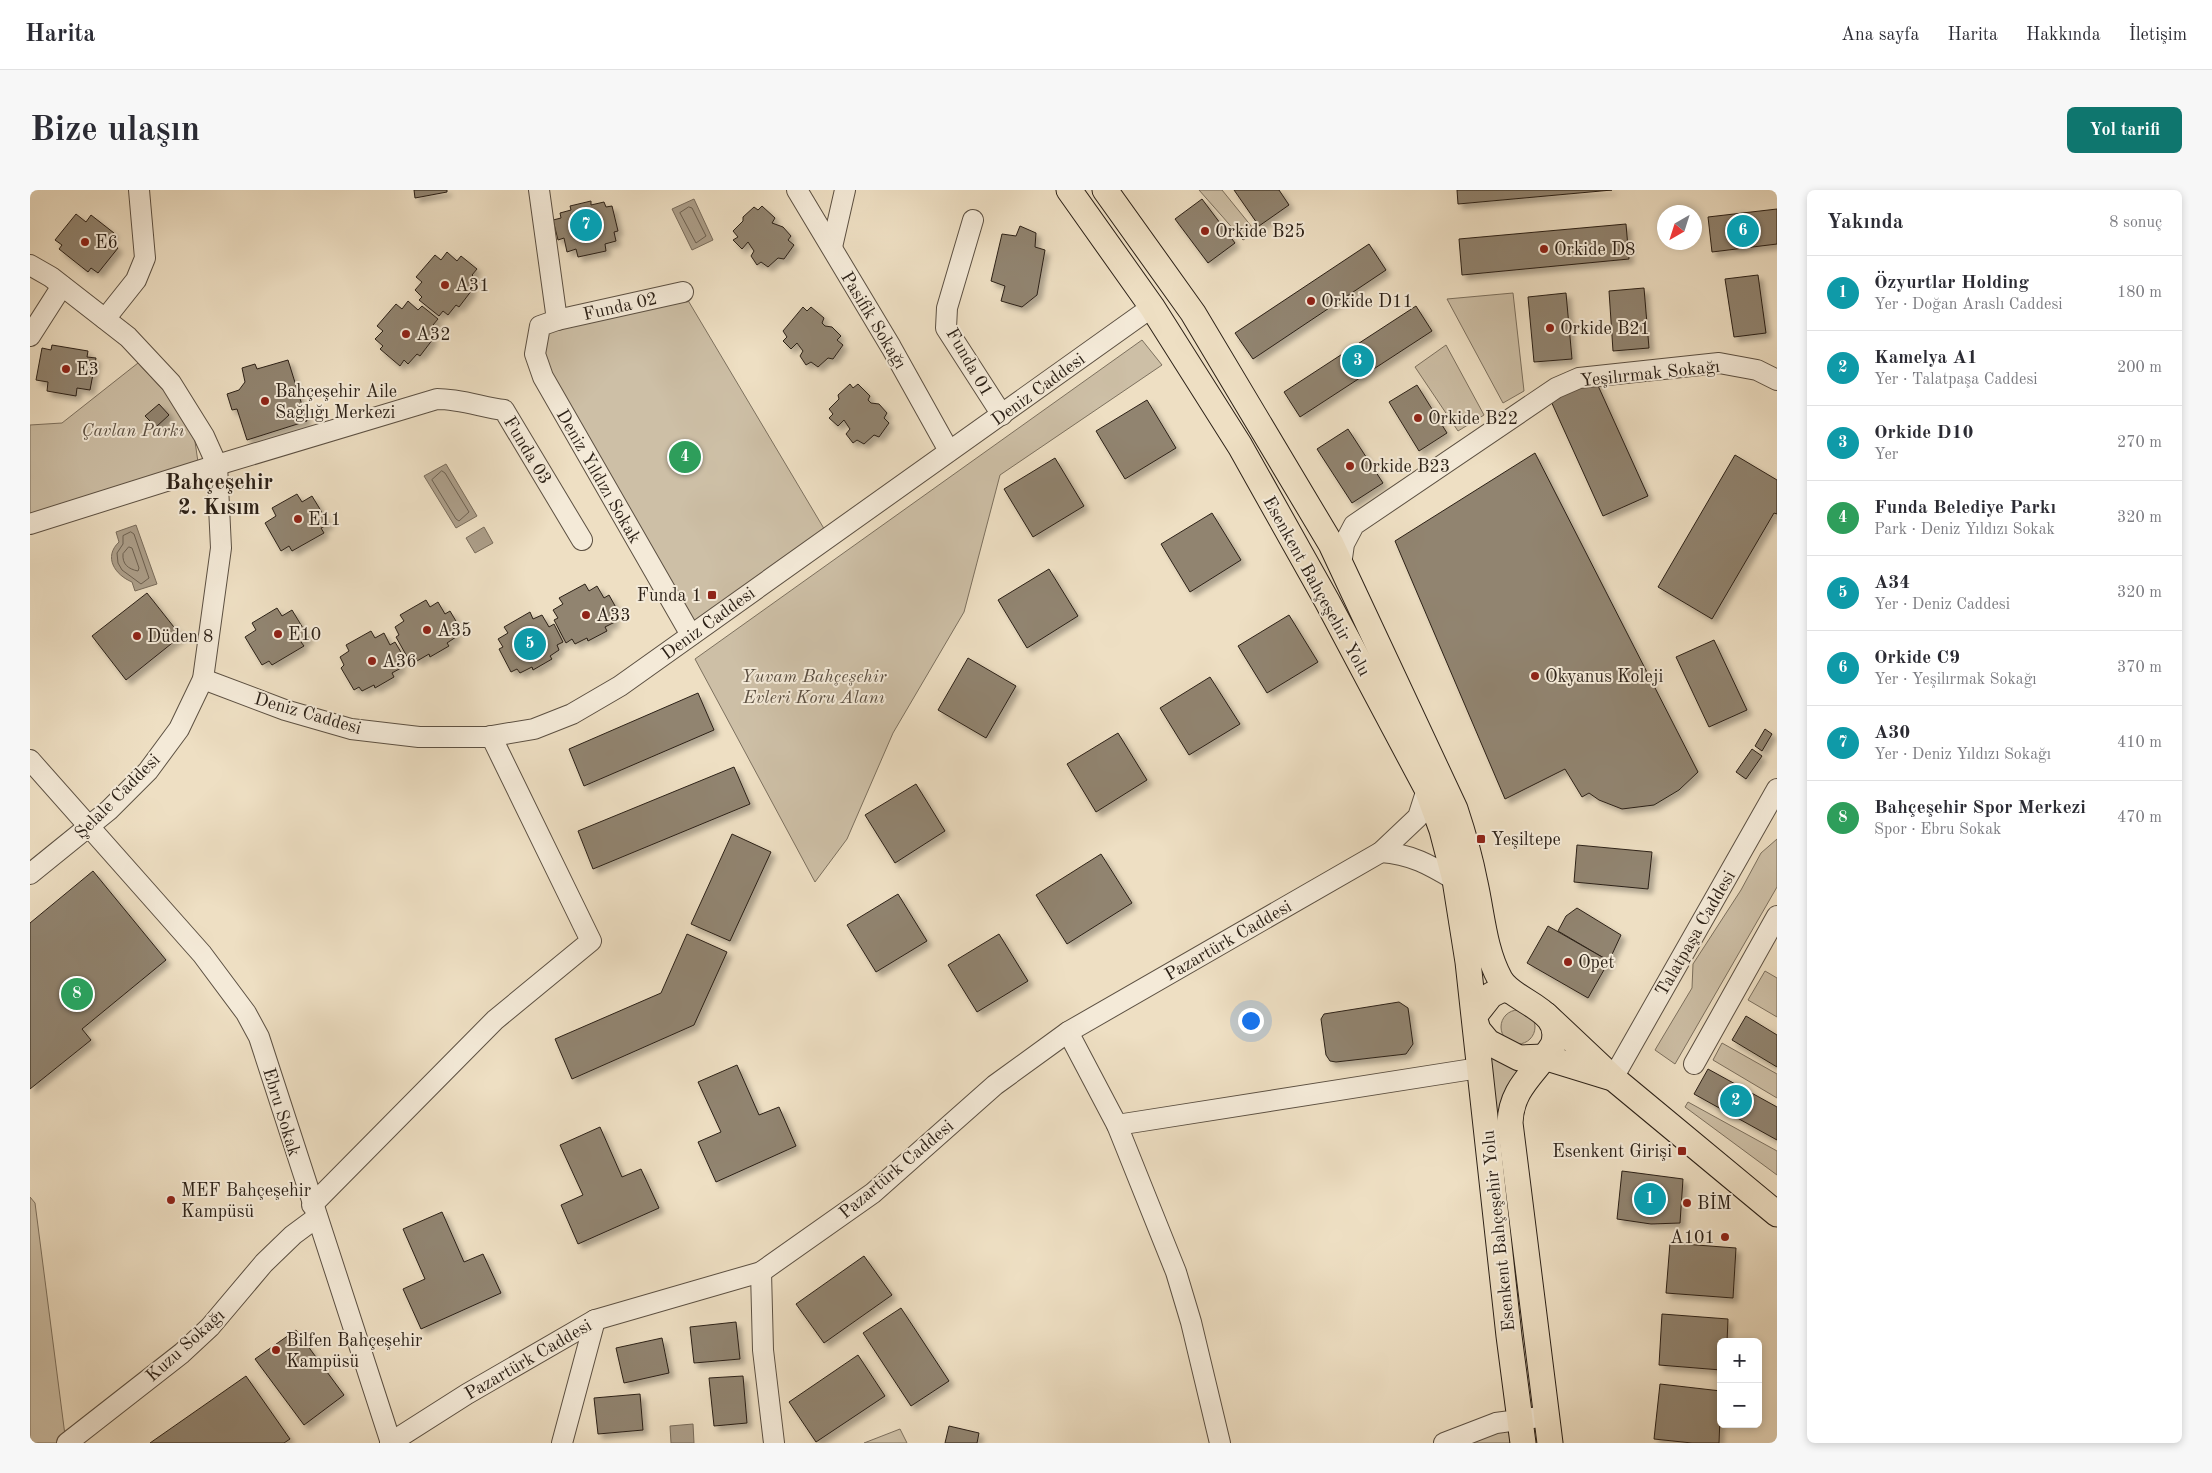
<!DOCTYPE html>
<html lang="tr">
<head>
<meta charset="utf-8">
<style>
	body { margin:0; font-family:"Old Standard TT",serif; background:#f7f7f7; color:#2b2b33 }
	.controls { position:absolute; right:15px; bottom:15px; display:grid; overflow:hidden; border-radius:8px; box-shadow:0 2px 8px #0003 }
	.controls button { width:45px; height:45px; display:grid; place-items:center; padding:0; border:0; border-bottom:1px solid #e1e1e2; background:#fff; color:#2b2b33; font:25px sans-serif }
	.compass { position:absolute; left:1627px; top:15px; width:45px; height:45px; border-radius:50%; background:#fff; box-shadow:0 2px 8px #0003; rotate:219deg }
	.you { position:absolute; left:1220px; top:830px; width:18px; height:18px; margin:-12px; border:4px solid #fff; border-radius:50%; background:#1a73e8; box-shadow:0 0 0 8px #1a73e833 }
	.badge { display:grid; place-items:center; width:32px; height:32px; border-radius:50%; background:#0f766e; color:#fff; font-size:16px; font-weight:700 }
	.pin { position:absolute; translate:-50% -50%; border:2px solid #fff; box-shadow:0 1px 5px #0006 }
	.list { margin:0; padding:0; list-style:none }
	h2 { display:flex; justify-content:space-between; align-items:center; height:65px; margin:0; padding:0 20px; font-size:21px }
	h2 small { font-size:16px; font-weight:400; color:#7c7c81 }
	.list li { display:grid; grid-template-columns:32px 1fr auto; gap:15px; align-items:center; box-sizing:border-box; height:75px; padding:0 20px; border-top:1px solid #e1e1e2 }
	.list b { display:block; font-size:19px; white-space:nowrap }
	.list p { margin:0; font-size:16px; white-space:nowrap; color:#7c7c81 }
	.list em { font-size:16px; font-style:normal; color:#7c7c81 }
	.map { position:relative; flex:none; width:1747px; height:1253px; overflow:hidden; border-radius:8px }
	header { display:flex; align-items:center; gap:30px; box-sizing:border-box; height:70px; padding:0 25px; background:#fff; border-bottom:1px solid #e1e1e2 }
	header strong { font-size:24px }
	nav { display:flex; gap:28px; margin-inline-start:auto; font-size:18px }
	.intro { display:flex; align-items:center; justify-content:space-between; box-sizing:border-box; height:120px; padding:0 30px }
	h1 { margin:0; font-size:35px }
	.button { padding:12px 22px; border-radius:8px; background:#0f766e; color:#fff; font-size:18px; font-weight:700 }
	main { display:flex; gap:30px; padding:0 30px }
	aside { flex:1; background:#fff; border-radius:8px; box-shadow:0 2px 8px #0003 }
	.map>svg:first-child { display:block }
</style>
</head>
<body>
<header>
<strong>Harita</strong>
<nav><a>Ana sayfa</a><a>Harita</a><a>Hakkında</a><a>İletişim</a></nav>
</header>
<div class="intro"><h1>Bize ulaşın</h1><a class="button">Yol tarifi</a></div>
<main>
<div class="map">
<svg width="1747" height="1253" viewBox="0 0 1747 1253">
	<defs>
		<filter id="shadow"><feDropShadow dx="4.5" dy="4.5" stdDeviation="2.5" flood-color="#0004"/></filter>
	</defs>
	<rect width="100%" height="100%" fill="#eedfc3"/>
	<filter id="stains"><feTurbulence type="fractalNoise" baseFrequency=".004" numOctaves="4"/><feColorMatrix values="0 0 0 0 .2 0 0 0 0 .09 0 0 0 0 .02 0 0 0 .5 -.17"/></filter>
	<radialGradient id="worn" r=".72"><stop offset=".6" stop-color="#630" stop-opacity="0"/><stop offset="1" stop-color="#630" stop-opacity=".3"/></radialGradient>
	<g fill="#cdbfa6" stroke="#7c705e">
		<polygon points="1169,0 1192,0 1226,42 1213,50"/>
		<polygon points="653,102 799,347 661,445 513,187 510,136"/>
		<polygon points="1483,103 1494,201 1473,213 1417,109"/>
		<polygon points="1112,150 1132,175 970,285 934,422 863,543 817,649 785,692 665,469"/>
		<polygon points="1416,155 1454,225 1428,241 1385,177"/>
		<polygon points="108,173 148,216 163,238 168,272 0,326 0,235 32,233"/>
		<polygon points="1747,649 1747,697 1645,874 1625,860 1662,798 1663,774 1711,700 1731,663"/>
		<polygon points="1735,781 1747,788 1747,827 1718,810"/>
		<circle cx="1488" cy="837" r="17"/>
		<polygon points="1692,853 1747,884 1747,908 1683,870"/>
		<polygon points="1454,857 1491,877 1476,898 1467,937"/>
		<polygon points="1658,912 1747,961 1747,985 1655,917"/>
		<polygon points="0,1007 5,1013 36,1253 0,1253"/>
		<polygon points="1474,1229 1493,1253 1415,1253"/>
		<polygon points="870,1239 877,1253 834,1253"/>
	</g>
	<g fill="#ac9e89" stroke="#796c5b">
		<polygon points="664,9 683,50 662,60 642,19"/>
		<polygon points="416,274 447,326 426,338 394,286"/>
		<path d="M106,335L127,394L105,401L102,392C85,385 73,367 89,352L86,342Z"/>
		<polygon points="454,337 463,353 445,363 436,348"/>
		<polygon points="663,1234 664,1253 641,1253 640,1236"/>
	</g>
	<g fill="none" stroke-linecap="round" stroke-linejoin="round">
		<g stroke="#6c6050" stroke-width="1">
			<polygon points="659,17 662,18 676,46 666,53 650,23"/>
			<polygon points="412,281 415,283 439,322 429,331 426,329 402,290"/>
			<polygon points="101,342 104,344 119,388 111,394 92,380 88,373 87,363 93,354 93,346"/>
			<path d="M99,357L102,358L109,378L108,381C98,379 92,374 93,364Z"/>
		</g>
	</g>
	<g fill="#918470" stroke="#2c2117" filter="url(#shadow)">
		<polygon points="384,0 417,0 417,2 385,8"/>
		<polygon points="1204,0 1249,0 1259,15 1229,36"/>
		<polygon points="1427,0 1582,0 1428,14"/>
		<polygon points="1172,9 1205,53 1178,73 1145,29"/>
		<polygon points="561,11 561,15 574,12 576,17 582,16 588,41 584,42 586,51 575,54 576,61 548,67 546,59 537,62 534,48 528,50 523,30 531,28 530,23 541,20 540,16"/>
		<polygon points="732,16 745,28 742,33 753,37 761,46 758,50 764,55 754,69 748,68 738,77 731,72 727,75 721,66 724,61 718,52 712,59 703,50 708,47 703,41 713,31 713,27 724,17 728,20"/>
		<polygon points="1747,19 1747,54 1682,62 1678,27"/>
		<polygon points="46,24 56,32 61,25 84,43 79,50 88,58 68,83 61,78 58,82 29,59 32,55 25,50"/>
		<polygon points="1596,34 1599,69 1432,85 1429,49"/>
		<polygon points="990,36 1006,43 1005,57 1015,60 1007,105 992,117 971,111 975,96 961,91 972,44 986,46"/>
		<polygon points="1339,54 1356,80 1223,169 1205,143"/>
		<polygon points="417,62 427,71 431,66 447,79 442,85 446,89 439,97 442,100 429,117 426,115 418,125 413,121 409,126 389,110 392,107 385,100 392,92 386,87 405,65 411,70"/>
		<polygon points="1728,85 1736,143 1704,147 1695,89"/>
		<polygon points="1614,98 1619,158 1583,161 1579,101"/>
		<polygon points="1536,103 1542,169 1504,172 1498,107"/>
		<polygon points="378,111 388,120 392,116 408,129 403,135 407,138 400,146 403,149 390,166 387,164 378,174 374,170 370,176 350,159 353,156 345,149 353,141 347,136 366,114 372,119"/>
		<polygon points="1386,116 1402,141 1270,227 1254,202"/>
		<polygon points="773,117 777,121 781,117 794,128 792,133 795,136 802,137 811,146 807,150 813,155 803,169 798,168 788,177 781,172 776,175 770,166 773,161 767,153 761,159 753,151 757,147 753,141"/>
		<polygon points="22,155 58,161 57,167 66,168 60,200 47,198 46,206 17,201 18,192 6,190 12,158 21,160"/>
		<polygon points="258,170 277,231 217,250 207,219 202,220 197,204 209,200 215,192 212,178 225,174 227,179"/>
		<polygon points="1565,189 1618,306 1573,326 1520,209"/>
		<polygon points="820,194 823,198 828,194 840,206 838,210 841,213 849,214 857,223 854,228 859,233 849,247 844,245 834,254 827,250 823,253 816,244 820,239 814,230 808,236 799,228 803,224 799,219 809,209 808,205"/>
		<polygon points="1387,195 1417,243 1389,261 1359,212"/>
		<polygon points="1117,210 1146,258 1095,289 1066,241"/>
		<polygon points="129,214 139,225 126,237 115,226"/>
		<polygon points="1318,239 1353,293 1322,313 1287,259"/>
		<polygon points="1505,263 1668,582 1649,600 1624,615 1592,619 1569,610 1559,603 1552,607 1535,579 1475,609 1365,351"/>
		<polygon points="1705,265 1747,290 1747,324 1744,323 1682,429 1628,397"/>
		<polygon points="1025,268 1054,316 1003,347 974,299"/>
		<polygon points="267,304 272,312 282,306 299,334 291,338 294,343 262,361 259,356 251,361 235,333 246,326 242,318"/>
		<polygon points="1182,323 1211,370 1160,402 1131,354"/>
		<polygon points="1019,379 1048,426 997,458 968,410"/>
		<polygon points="555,394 559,401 567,396 574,408 579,405 589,423 582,427 585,432 575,437 577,441 558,451 557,448 545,454 542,449 536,453 524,430 528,428 523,420 533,414 529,408"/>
		<polygon points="117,403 151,446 96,490 62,446"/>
		<polygon points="396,410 400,417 408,412 415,424 420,421 430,438 423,442 426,447 417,453 419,456 400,467 399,464 387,471 385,466 379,470 366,447 369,445 365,437 374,431 370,425"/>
		<polygon points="247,418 252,426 262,420 279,448 271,452 274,456 242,475 239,471 232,475 215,447 226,440 222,433"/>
		<polygon points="500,422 503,429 512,425 519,437 524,434 533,452 527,455 529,460 520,466 522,469 503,480 502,477 490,483 487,479 481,482 469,459 473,457 468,449 478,443 474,437"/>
		<polygon points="1259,425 1288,472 1237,503 1208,456"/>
		<polygon points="341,441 345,448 354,443 360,455 365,452 375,469 369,473 371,478 362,483 364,487 345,498 344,495 332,501 329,497 324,500 311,478 314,475 310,467 319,461 316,455"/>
		<polygon points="1684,450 1717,520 1679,537 1646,467"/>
		<polygon points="938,468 986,496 956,548 908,520"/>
		<polygon points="1180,487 1210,534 1159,565 1130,518"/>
		<polygon points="668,503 684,540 554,596 539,559"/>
		<polygon points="1735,539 1742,544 1732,561 1725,556"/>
		<polygon points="1088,543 1117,590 1066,622 1037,574"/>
		<polygon points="1722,559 1732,566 1716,589 1706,582"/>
		<polygon points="704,577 720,614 563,679 548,641"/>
		<polygon points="886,594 915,641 865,673 835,625"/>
		<polygon points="702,644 741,662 700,751 661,734"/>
		<polygon points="1547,655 1622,662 1618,699 1544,692"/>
		<polygon points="1071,664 1102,713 1037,754 1006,705"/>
		<polygon points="63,681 136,770 52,839 61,850 0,899 0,733"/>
		<polygon points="868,704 897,751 846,782 817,735"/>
		<polygon points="1547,718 1591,745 1579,771 1528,741 1536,726"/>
		<polygon points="1518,736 1579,771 1558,808 1497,773"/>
		<polygon points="657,744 697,762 664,835 542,889 525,849 631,803"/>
		<polygon points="969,744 998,791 947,822 918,775"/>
		<polygon points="1369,812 1378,818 1383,854 1376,864 1306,872 1300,871 1296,865 1291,829 1294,824"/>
		<polygon points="1716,826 1747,845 1747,877 1702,850"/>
		<polygon points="707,875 729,925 749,917 766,956 686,992 668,952 691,942 668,892"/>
		<polygon points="1678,879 1747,917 1747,950 1664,904"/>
		<polygon points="570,937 592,987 611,979 629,1018 548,1054 531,1015 553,1005 530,955"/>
		<polygon points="1592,981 1653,989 1650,1033 1621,1034 1587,1029"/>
		<polygon points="412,1022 434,1072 453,1064 471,1103 391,1139 373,1099 395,1089 373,1039"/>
		<polygon points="1640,1053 1706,1058 1703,1108 1636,1103"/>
		<polygon points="834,1066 862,1105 794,1153 766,1114"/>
		<polygon points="871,1118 919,1191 881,1216 833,1143"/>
		<polygon points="1632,1124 1698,1129 1697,1152 1691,1152 1691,1180 1629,1175"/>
		<polygon points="706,1132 710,1169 664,1173 660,1137"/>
		<polygon points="266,1140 314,1205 274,1235 225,1169"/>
		<polygon points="632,1148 639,1183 594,1193 586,1158"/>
		<polygon points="828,1165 855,1206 786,1252 759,1212"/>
		<polygon points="216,1186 260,1249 254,1253 120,1253"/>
		<polygon points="713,1186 717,1233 684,1236 679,1188"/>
		<polygon points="1630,1194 1691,1201 1689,1253 1662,1253 1624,1249"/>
		<polygon points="610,1204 613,1240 568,1244 564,1208"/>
		<polygon points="919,1236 949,1243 947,1253 915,1253"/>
	</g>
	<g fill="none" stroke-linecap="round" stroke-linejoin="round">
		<defs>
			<g id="minor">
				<polyline points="509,0 527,130"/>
				<polyline points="767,0 861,157 919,261"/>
				<polyline points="943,30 917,118 916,138 972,225"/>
				<polyline points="802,57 815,0"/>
				<polyline points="0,75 21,87 98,147 141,193 174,246 187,275 191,358 173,489 149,539 118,581 79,620 0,684"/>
				<polyline points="653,102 527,130 510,136 505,164 513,187 661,445"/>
				<polyline points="75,129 106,90 115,68 109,0"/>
				<polyline points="0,146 32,96"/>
				<path d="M0,334L187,275L407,209C430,209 452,217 474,220L552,350"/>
				<polyline points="1311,375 1314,354 1324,335 1526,198 1549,188 1689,173 1727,180 1747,190"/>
				<polyline points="173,489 255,520 321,539 389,547 456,547 504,539 542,524 590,496 1122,117"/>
				<polyline points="0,570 172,764 216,823 229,847 361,1253"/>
				<path d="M1351,662C1381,664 1400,675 1425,690"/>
				<polyline points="1038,842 1087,935 1146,1082 1161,1132 1190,1253"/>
				<polyline points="1664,874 1747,726"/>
				<polyline points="1583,888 1747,599"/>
				<polyline points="1087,935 1449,878"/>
				<polyline points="282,1015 465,830 561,751 461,546"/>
				<polyline points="731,1082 733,1160 744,1253"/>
				<polyline points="37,1253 152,1163 180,1137 234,1073 263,1045 286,1028"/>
				<polyline points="360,1253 437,1204 565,1130 731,1082 843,1003 965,895 1038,842 1351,662 1388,627 1397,599"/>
				<polyline points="532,1253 565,1130"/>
				<polyline points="1414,1253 1466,1233 1517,1226"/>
			</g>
			<g id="major">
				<polyline points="1039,0 1122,117 1210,256 1297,411 1397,599 1412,640 1425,690 1438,772 1479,1146 1493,1253"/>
				<path d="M1075,0L1163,123L1301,354L1425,619C1433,643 1440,667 1445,693C1452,724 1454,760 1470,789C1483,813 1536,819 1523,855C1506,883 1481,897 1480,933L1520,1253"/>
				<polyline points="1478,800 1471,800 1461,805 1446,824 1445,830 1448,840 1458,852 1489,868 1514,867 1579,887"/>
				<polyline points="1516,825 1583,888 1747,1024"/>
			</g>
		</defs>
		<use href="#minor" stroke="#5c5042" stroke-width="22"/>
		<use href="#major" stroke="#2c2117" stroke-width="27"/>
		<use href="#minor" stroke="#f4ead8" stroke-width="20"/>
		<use href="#major" stroke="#eedfc3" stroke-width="25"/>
	</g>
	<g fill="#8f2418" stroke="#f4ead8" stroke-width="2">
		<circle cx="1175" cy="41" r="5"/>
		<circle cx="55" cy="52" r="5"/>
		<circle cx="1514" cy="59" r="5"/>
		<circle cx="415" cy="95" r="5"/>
		<circle cx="1281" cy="111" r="5"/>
		<circle cx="1520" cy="138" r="5"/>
		<circle cx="376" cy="144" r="5"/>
		<circle cx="36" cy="179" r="5"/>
		<circle cx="235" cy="211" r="5"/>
		<circle cx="1388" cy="228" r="5"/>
		<circle cx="1320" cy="276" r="5"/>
		<circle cx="268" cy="329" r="5"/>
		<rect x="677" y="400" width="10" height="10" rx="2.5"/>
		<circle cx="556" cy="425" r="5"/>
		<circle cx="397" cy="440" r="5"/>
		<circle cx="248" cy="444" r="5"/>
		<circle cx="107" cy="446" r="5"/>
		<circle cx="342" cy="471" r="5"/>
		<circle cx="1505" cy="486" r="5"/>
		<rect x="1446" y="644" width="10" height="10" rx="2.5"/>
		<circle cx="1538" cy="772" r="5"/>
		<rect x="1647" y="956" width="10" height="10" rx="2.5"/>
		<circle cx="141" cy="1010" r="5"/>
		<circle cx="1657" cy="1013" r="5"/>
		<circle cx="1695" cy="1047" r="5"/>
		<circle cx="246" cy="1160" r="5"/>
	</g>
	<g text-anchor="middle" stroke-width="4" stroke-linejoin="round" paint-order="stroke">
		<g font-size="18" fill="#2c2117" stroke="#f4ead8" text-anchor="start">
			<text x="1185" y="47">Orkide B25</text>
			<text x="65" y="58">E6</text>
			<text x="1524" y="65">Orkide D8</text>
			<text x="425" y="101">A31</text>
			<text x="1291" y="117">Orkide D11</text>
			<text x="1530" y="144">Orkide B21</text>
			<text x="386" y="150">A32</text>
			<text x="46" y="185">E3</text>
			<text x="245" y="207">Bahçeşehir Aile<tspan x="245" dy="21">Sağlığı Merkezi</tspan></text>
			<text x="1398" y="234">Orkide B22</text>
			<text x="1330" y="282">Orkide B23</text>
			<text x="278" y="335">E11</text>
			<text x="672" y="411" text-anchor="end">Funda 1</text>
			<text x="566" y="431">A33</text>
			<text x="407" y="446">A35</text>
			<text x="258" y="450">E10</text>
			<text x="117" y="452">Düden 8</text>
			<text x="352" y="477">A36</text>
			<text x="1515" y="492">Okyanus Koleji</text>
			<text x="1461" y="655">Yeşiltepe</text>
			<text x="1548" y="778">Opet</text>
			<text x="1642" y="967" text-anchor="end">Esenkent Girişi</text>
			<text x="151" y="1006">MEF Bahçeşehir<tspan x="151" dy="21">Kampüsü</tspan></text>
			<text x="1667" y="1019">BİM</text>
			<text x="1685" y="1053" text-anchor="end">A101</text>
			<text x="256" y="1156">Bilfen Bahçeşehir<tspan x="256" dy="21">Kampüsü</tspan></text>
		</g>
		<g font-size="18" fill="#2c2117" stroke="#f4ead8">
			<text transform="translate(590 116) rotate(-13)" y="6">Funda 02</text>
			<text transform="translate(844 130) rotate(59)" y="6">Pasifik Sokağı</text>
			<text transform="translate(940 172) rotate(60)" y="6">Funda 01</text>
			<text transform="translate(1620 183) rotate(-6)" y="6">Yeşilırmak Sokağı</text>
			<text transform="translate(1008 199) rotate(-36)" y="6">Deniz Caddesi</text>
			<text transform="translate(498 260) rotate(59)" y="6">Funda 03</text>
			<text transform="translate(569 286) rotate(60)" y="6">Deniz Yıldızı Sokak</text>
			<text transform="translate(1287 396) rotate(61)" y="6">Esenkent Bahçeşehir Yolu</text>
			<text transform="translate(678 433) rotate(-36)" y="6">Deniz Caddesi</text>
			<text transform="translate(278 523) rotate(16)" y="6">Deniz Caddesi</text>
			<text transform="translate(87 606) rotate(-45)" y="6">Şelale Caddesi</text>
			<text transform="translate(1665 743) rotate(-60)" y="6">Talatpaşa Caddesi</text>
			<text transform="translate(1198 750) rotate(-30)" y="6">Pazartürk Caddesi</text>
			<text transform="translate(252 922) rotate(73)" y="6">Ebru Sokak</text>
			<text transform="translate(866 979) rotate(-40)" y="6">Pazartürk Caddesi</text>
			<text transform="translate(1468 1041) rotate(-96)" y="6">Esenkent Bahçeşehir Yolu</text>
			<text transform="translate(155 1155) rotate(-42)" y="6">Kuzu Sokağı</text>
			<text transform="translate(498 1169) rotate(-30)" y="6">Pazartürk Caddesi</text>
		</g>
		<g font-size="18" font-style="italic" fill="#5c5042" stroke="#f4ead8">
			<text x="103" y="246">Çavlan Parkı</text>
			<text x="784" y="492">Yuvam Bahçeşehir<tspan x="784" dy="21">Evleri Koru Alanı</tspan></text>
		</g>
		<g font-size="22" font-weight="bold" fill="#2c2117" stroke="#f4ead8">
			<text x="189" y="299">Bahçeşehir<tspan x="189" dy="25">2. Kısım</tspan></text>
		</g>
	</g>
	<rect width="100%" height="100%" filter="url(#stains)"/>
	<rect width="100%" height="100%" fill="url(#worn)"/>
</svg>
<div class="controls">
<button>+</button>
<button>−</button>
</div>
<svg class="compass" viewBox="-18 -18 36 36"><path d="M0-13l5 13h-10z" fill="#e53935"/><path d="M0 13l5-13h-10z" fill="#7c7c81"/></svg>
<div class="you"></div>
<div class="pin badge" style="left:1620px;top:1009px;background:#0f9aa8">1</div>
<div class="pin badge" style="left:1706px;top:911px;background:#0f9aa8">2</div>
<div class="pin badge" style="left:1328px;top:171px;background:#0f9aa8">3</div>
<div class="pin badge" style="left:655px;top:267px;background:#2e9e5b">4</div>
<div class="pin badge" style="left:500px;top:454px;background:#0f9aa8">5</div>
<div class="pin badge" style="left:1713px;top:41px;background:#0f9aa8">6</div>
<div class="pin badge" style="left:556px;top:35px;background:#0f9aa8">7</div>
<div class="pin badge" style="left:47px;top:804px;background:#2e9e5b">8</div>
</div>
<aside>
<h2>Yakında<small>8 sonuç</small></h2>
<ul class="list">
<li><span class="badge" style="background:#0f9aa8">1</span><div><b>Özyurtlar Holding</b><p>Yer · Doğan Araslı Caddesi</p></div><em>180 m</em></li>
<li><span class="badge" style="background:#0f9aa8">2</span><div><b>Kamelya A1</b><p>Yer · Talatpaşa Caddesi</p></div><em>200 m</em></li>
<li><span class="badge" style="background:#0f9aa8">3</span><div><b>Orkide D10</b><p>Yer</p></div><em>270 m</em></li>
<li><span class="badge" style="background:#2e9e5b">4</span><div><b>Funda Belediye Parkı</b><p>Park · Deniz Yıldızı Sokak</p></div><em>320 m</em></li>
<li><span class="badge" style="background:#0f9aa8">5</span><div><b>A34</b><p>Yer · Deniz Caddesi</p></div><em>320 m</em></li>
<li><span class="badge" style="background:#0f9aa8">6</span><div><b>Orkide C9</b><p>Yer · Yeşilırmak Sokağı</p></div><em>370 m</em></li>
<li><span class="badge" style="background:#0f9aa8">7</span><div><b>A30</b><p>Yer · Deniz Yıldızı Sokağı</p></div><em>410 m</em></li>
<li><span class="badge" style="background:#2e9e5b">8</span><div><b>Bahçeşehir Spor Merkezi</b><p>Spor · Ebru Sokak</p></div><em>470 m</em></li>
</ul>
</aside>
</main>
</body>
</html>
